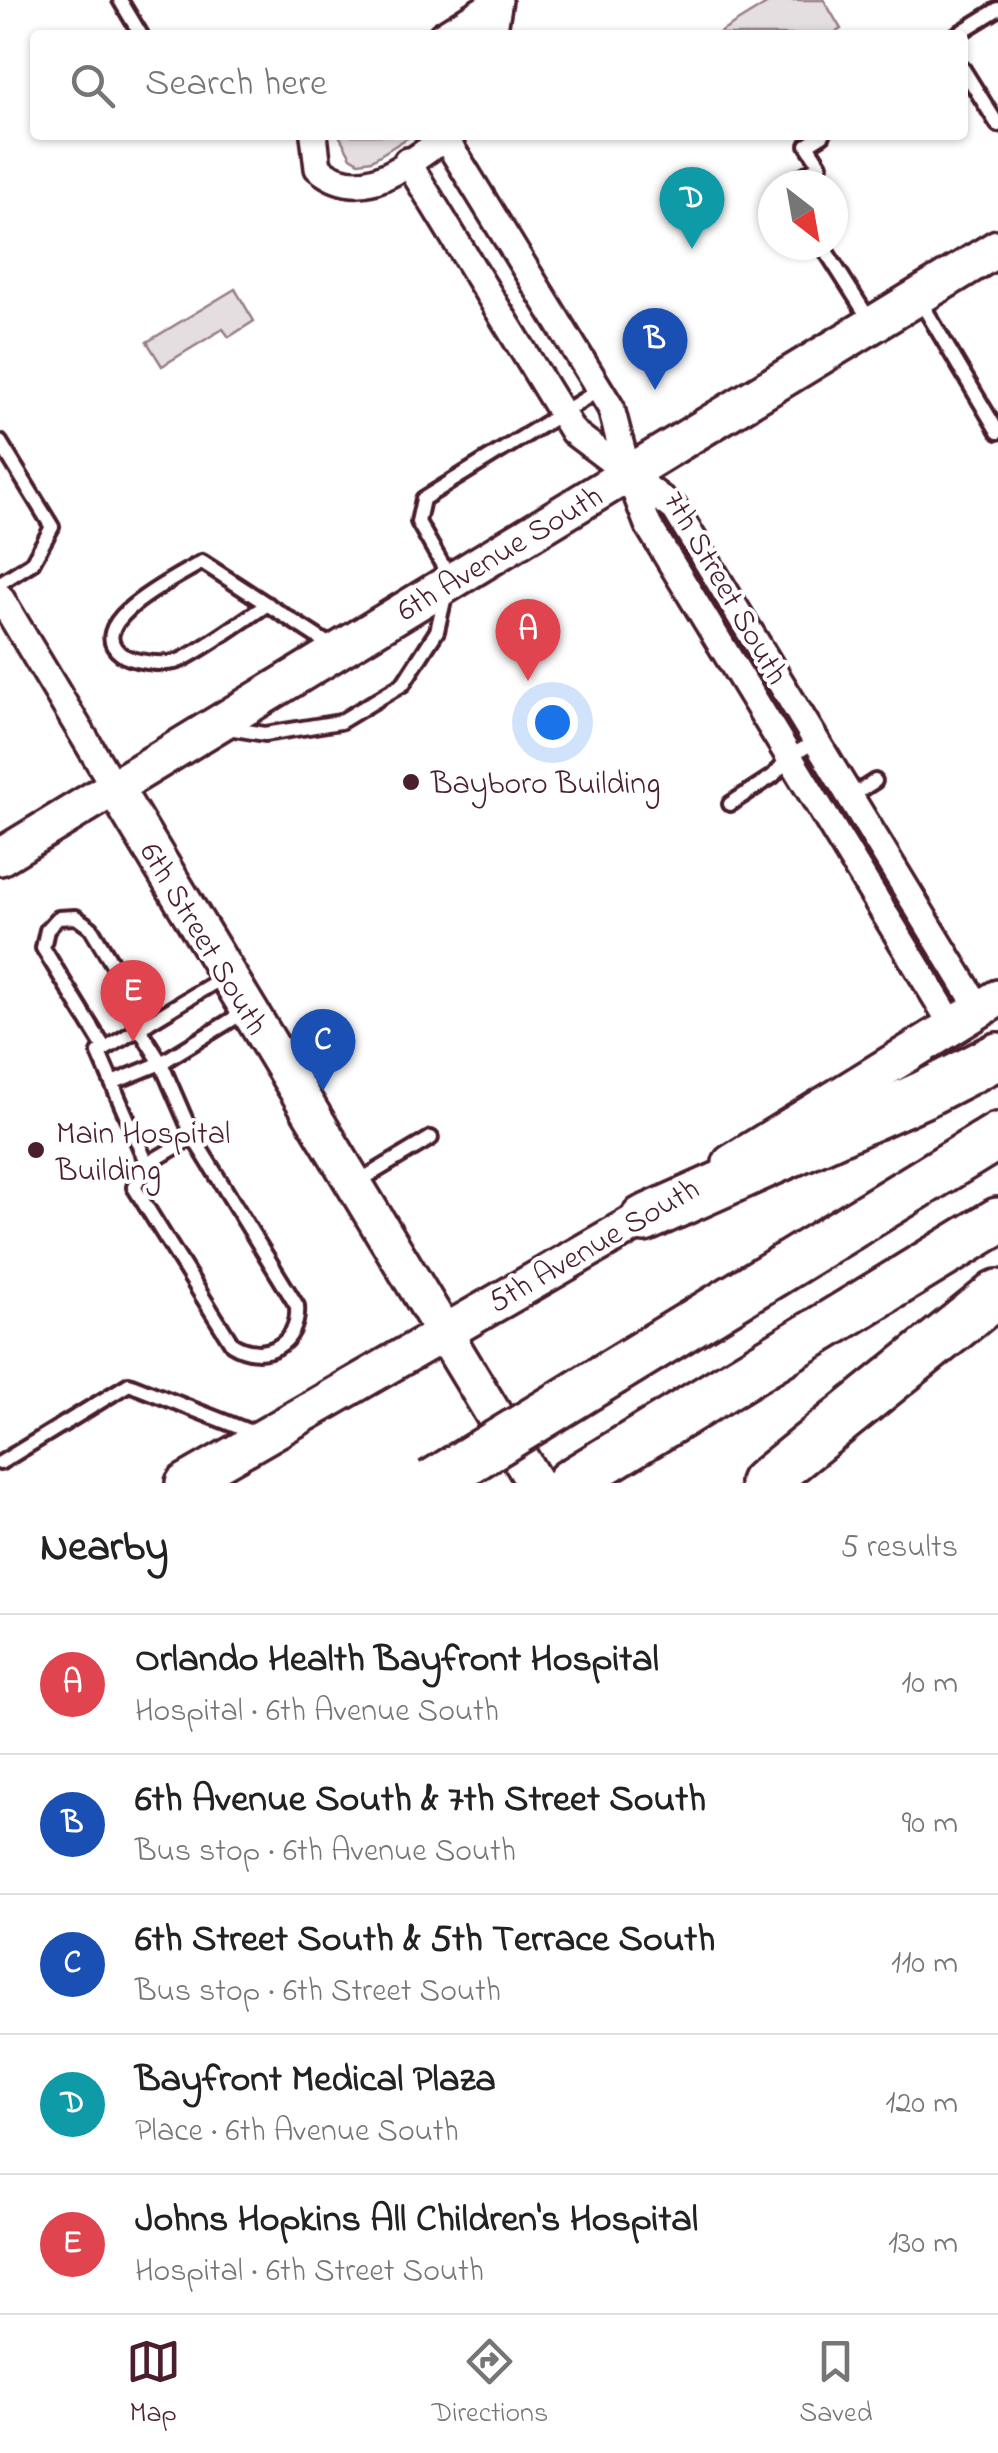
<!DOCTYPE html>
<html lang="en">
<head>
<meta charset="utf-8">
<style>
	body { margin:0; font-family:"Indie Flower",sans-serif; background:#f6f6f6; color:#222 }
	.compass { position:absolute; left:758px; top:170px; width:90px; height:90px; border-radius:50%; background:#fff; box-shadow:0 2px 8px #0004; rotate:149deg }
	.you { position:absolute; left:552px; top:722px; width:35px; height:35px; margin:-25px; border:8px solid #fff; border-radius:50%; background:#1a73e8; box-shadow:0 0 0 15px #1a73e833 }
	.badge { display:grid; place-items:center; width:65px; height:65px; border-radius:50%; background:#4a1f2b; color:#fff; font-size:32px; font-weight:700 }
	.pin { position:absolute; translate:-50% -82px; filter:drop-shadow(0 2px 5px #0008) }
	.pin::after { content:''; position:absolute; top:52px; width:35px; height:30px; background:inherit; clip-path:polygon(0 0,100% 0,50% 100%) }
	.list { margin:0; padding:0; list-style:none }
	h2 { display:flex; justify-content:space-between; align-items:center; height:130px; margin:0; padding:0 40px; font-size:42px }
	h2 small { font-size:32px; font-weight:400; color:#767676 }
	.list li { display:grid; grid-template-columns:65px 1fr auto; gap:30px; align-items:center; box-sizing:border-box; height:140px; padding:0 40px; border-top:2px solid #e0e0e0 }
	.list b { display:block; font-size:38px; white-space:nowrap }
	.list p { margin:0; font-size:32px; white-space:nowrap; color:#767676 }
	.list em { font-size:32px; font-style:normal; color:#767676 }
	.icon { flex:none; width:55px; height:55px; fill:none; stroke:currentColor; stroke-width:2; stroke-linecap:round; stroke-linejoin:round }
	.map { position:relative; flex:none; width:998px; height:1483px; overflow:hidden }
	.search { position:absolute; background:#fff; box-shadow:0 2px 8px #0004; left:30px; right:30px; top:30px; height:110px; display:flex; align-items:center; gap:25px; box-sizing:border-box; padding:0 35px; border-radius:10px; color:#767676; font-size:38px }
	.sheet { height:830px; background:#fff }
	nav { display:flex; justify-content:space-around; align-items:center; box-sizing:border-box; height:140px; border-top:2px solid #e0e0e0; background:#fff; font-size:28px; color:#767676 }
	nav a { display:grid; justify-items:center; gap:5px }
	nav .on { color:#4a1f2b }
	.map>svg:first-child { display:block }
</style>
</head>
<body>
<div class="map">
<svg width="998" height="1483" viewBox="0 0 998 1483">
	<rect width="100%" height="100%" fill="#fff"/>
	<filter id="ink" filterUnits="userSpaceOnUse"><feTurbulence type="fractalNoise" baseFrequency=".01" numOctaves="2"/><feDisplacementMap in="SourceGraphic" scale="20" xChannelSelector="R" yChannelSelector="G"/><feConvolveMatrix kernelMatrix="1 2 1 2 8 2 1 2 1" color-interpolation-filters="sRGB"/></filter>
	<g filter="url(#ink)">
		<g fill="#e5dee0" stroke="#987e86" stroke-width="2.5">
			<polygon points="773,0 824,0 841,29 831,35 716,35"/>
			<polygon points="339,135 412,135 372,160 359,162 351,157"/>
			<polygon points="235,289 254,321 229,337 223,329 162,366 147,342"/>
		</g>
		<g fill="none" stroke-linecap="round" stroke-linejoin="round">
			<defs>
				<g id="lane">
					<polyline points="120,0 141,35"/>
					<polyline points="956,35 998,9"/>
					<polyline points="963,69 998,125"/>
					<polyline points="788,185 820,165 807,145 823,135"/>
					<polyline points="822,245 871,322"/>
					<polyline points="919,299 998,432"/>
					<polyline points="0,442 52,527 32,563 0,583"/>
					<polyline points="451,580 418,522 423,499 599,390"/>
					<path d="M268,604C251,615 190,659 175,662C162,665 132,662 121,654C80,623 182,575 202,562C247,591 292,620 336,649"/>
					<polyline points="228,728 265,734 340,722 403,684 437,631 446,592"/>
					<polyline points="850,797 875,781"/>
					<polyline points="730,804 773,776 789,757 816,741"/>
					<path d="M139,1028L161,1063L193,1137L297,1306C300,1344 264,1364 232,1344L134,1187L147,1164L99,1053L148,1023L225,976"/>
					<polyline points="105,1049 43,948 47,930 58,918 76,917 91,928 148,1023"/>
					<polyline points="112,1083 161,1063 246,1011"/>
					<polyline points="147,1164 193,1137"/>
					<polyline points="356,1183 431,1138"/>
					<polyline points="0,1463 129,1384 256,1434"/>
				</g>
				<g id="street">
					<polyline points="442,35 498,0"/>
					<polyline points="493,35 499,0"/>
					<path d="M314,135L318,168C365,207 407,162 450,135"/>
					<polyline points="445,138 611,408 628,473 648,525 953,1026"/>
					<polyline points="407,161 573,432 675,509 980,1010"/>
					<polyline points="0,597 114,787"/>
				</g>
				<g id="secondary">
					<polyline points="114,787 535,1483"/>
					<polyline points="0,857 998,248"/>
					<polyline points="731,1163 998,998"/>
					<polyline points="184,1483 666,1205"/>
				</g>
				<g id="highway">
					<polyline points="644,1219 924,1094 998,1056"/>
					<polyline points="613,1372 998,1136"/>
					<polyline points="569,1483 998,1221"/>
					<polyline points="763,1483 998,1293"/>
				</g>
			</defs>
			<use href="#lane" stroke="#4a1f2b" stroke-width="20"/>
			<use href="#street" stroke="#4a1f2b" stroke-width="32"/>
			<use href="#secondary" stroke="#4a1f2b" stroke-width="42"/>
			<use href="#highway" stroke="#4a1f2b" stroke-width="52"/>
			<use href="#lane" stroke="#fff" stroke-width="12"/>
			<use href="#street" stroke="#fff" stroke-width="25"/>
			<use href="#secondary" stroke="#fff" stroke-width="35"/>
			<use href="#highway" stroke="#fff" stroke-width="45"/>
			<defs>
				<polyline id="highway-bridge" points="432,1483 613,1372"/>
			</defs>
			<use href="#highway-bridge" stroke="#4a1f2b" stroke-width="52" stroke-linecap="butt"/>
			<use href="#highway-bridge" stroke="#fff" stroke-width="45"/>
		</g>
	</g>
	<g fill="#4a1f2b" stroke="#fff" stroke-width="4">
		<circle cx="411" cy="782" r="10"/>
		<circle cx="36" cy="1150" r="10"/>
	</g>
	<g text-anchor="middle" stroke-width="8" stroke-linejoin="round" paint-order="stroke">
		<g font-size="32" fill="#4a1f2b" stroke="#fff">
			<text transform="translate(499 552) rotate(-31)" y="11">6th Avenue South</text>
			<text transform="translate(727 587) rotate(60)" y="11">7th Street South</text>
			<text transform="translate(205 938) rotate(59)" y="11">6th Street South</text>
			<text transform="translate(593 1244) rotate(-30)" y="11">5th Avenue South</text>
		</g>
		<g font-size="32" fill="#4a1f2b" stroke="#fff" text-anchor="start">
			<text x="431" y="793">Bayboro Building</text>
			<text x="56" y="1143">Main Hospital<tspan x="56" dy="37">Building</tspan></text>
		</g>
	</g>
</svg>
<svg class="compass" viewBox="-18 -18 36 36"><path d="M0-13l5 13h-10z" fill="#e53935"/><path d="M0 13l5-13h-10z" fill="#767676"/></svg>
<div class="you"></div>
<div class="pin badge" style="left:528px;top:681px;background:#e0444e">A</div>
<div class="pin badge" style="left:655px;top:390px;background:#1a4fb4">B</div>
<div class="pin badge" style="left:323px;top:1091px;background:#1a4fb4">C</div>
<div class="pin badge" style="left:692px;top:249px;background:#0f9aa8">D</div>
<div class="pin badge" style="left:133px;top:1042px;background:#e0444e">E</div>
<div class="search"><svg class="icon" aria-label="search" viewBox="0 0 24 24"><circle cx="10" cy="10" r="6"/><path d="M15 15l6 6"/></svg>Search here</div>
</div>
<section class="sheet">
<h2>Nearby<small>5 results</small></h2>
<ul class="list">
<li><span class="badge" style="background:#e0444e">A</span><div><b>Orlando Health Bayfront Hospital</b><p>Hospital · 6th Avenue South</p></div><em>10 m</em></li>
<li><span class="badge" style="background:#1a4fb4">B</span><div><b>6th Avenue South &amp; 7th Street South</b><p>Bus stop · 6th Avenue South</p></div><em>90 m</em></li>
<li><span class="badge" style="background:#1a4fb4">C</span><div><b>6th Street South &amp; 5th Terrace South</b><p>Bus stop · 6th Street South</p></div><em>110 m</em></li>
<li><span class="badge" style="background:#0f9aa8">D</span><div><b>Bayfront Medical Plaza</b><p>Place · 6th Avenue South</p></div><em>120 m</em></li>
<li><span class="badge" style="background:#e0444e">E</span><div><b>Johns Hopkins All Children's Hospital</b><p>Hospital · 6th Street South</p></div><em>130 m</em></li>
</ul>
</section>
<nav>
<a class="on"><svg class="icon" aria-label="map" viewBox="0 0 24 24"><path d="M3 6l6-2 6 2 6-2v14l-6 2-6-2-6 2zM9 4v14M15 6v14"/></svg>Map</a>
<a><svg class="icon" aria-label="directions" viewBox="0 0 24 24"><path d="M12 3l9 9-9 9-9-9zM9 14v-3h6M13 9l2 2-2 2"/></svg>Directions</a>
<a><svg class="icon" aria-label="saved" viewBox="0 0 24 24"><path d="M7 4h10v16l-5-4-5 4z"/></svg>Saved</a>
</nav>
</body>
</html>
